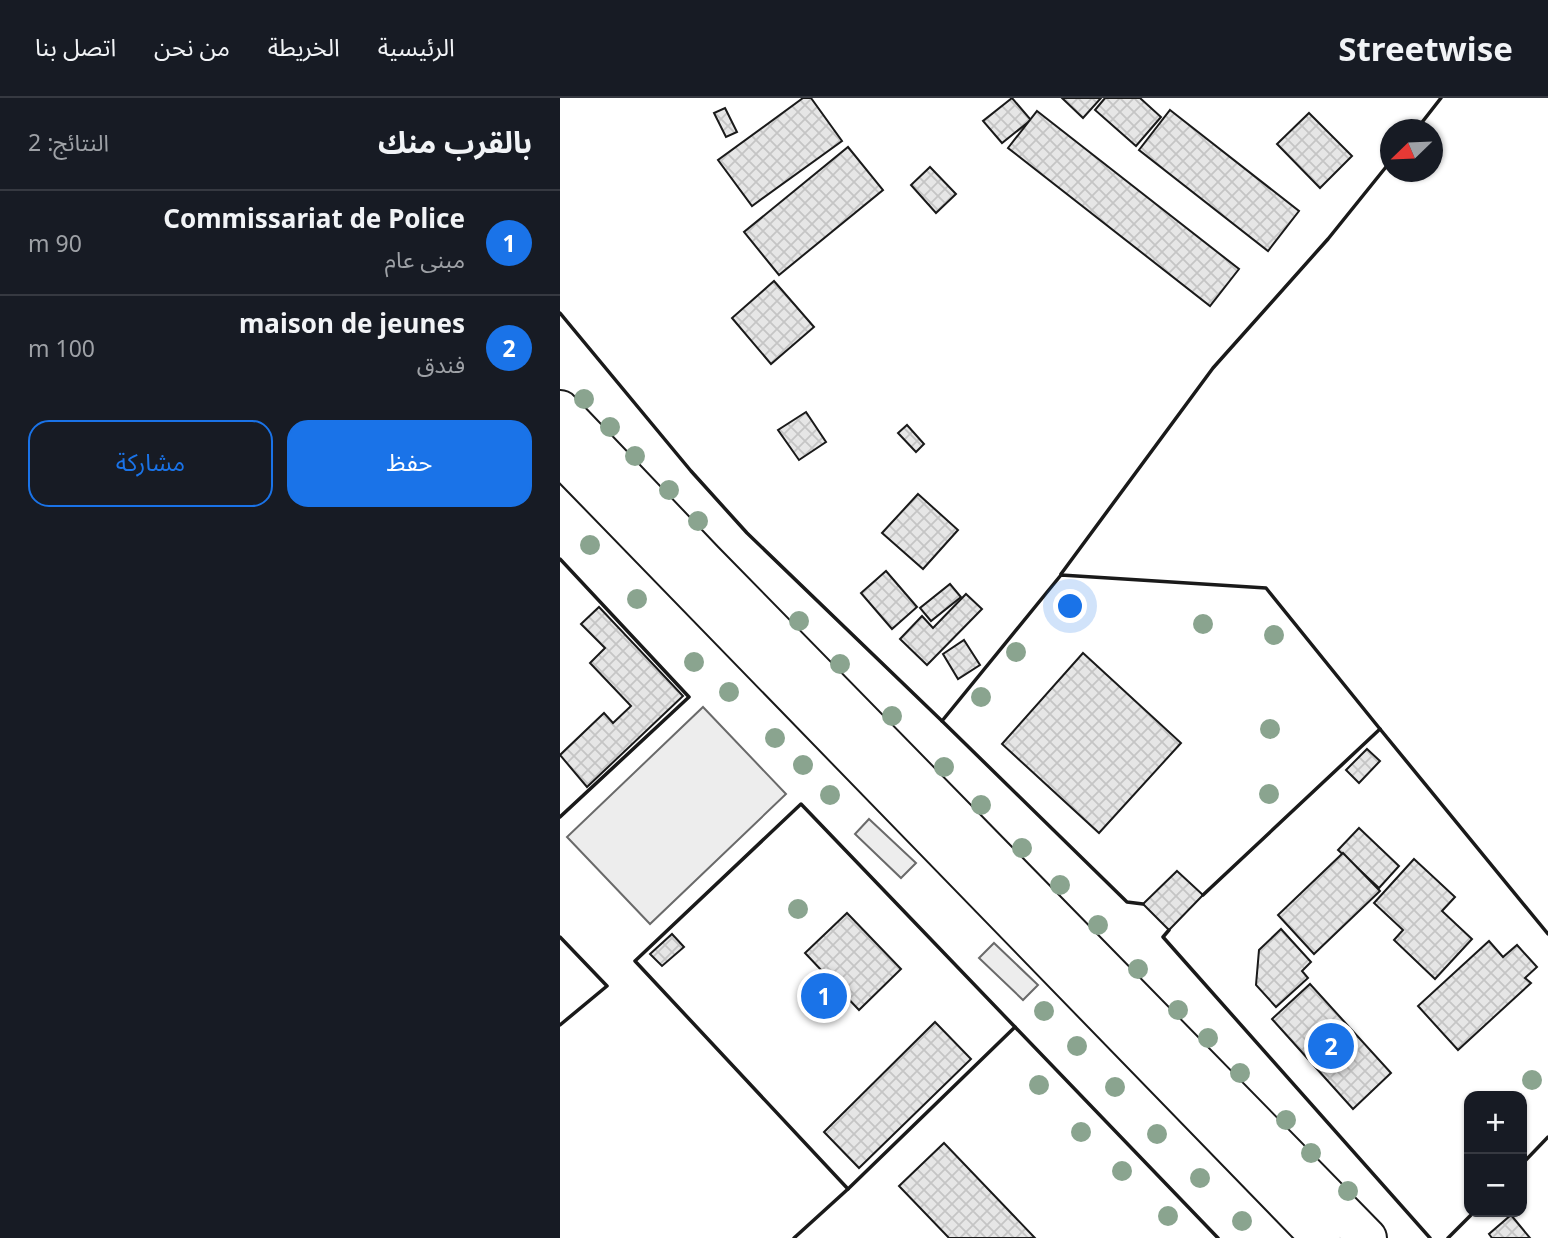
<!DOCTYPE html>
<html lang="ar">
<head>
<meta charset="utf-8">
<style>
	body { margin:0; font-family:"Noto Sans","Noto Sans Arabic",sans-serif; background:#242831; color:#f1f3f6; direction:rtl }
	.controls { position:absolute; right:21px; bottom:21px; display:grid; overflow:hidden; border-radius:14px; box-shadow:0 2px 5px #0004 }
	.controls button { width:63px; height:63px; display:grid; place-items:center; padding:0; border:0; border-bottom:2px solid #363941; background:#171b24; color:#f1f3f6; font:35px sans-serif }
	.compass { position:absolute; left:820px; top:21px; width:63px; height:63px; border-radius:50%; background:#171b24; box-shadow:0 2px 5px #0004; rotate:247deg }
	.you { position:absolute; left:511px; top:509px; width:24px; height:24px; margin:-18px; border:5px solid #fff; border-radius:50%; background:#1a73e8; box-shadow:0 0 0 10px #1a73e833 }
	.badge { display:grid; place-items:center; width:46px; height:46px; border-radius:50%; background:#1a73e8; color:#fff; font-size:23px; font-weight:700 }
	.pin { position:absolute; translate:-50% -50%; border:4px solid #fff; box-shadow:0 2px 7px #0006 }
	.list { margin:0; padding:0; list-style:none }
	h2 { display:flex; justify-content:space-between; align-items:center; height:91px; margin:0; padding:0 28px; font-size:30px }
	h2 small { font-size:23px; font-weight:400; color:#9ea1a6 }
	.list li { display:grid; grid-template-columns:46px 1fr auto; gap:21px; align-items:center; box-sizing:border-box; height:105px; padding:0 28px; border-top:2px solid #363941 }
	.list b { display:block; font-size:26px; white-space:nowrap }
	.list p { margin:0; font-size:23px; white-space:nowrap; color:#9ea1a6 }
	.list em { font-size:23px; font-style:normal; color:#9ea1a6 }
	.actions { display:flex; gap:14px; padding:21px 28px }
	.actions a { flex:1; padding:16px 0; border:2px solid #1a73e8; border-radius:21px; text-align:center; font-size:24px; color:#1a73e8 }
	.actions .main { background:#1a73e8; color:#fff }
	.map { position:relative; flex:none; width:988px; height:1140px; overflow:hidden; direction:ltr }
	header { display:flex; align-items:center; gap:42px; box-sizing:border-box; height:98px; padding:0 35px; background:#171b24; border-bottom:2px solid #363941 }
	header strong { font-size:33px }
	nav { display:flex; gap:38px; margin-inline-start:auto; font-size:24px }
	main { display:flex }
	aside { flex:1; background:#171b24 }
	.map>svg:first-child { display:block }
</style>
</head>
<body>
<header>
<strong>Streetwise</strong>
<nav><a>الرئيسية</a><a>الخريطة</a><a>من نحن</a><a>اتصل بنا</a></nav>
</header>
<main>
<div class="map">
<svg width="988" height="1140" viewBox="0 0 988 1140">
	<defs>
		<pattern id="building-cross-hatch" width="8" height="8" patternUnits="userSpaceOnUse" patternTransform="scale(1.75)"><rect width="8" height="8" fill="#e6e6e6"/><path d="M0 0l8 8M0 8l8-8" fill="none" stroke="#c5c5c5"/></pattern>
	</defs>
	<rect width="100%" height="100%" fill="#fff"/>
	<g fill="#ededed" stroke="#6a6a6a" stroke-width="2">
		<polygon points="143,609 226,696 90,826 7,739"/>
		<polygon points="309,721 356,765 341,780 295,736"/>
		<polygon points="434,845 478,887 463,902 419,860"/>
	</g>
	<g fill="url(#building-cross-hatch)" stroke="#1a1a1a" stroke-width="2">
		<polygon points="243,0 251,0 282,43 192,108 158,62"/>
		<polygon points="452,0 471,22 442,45 423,23"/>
		<polygon points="502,0 541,0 523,20"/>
		<polygon points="545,0 580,0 601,19 576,48 535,12"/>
		<polygon points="165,10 177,34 166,39 154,15"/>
		<polygon points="610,12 739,113 708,153 579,52"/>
		<polygon points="477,13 679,171 650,208 448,50"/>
		<polygon points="749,15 792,58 760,90 717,46"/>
		<polygon points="288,49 323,92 219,177 184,134"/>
		<polygon points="370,69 396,96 376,115 351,87"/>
		<polygon points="214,183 254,229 211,266 172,220"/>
		<polygon points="246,314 266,344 239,362 218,332"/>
		<polygon points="347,327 364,346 356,354 338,335"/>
		<polygon points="358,396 398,432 363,471 322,435"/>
		<polygon points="326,473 357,509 332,531 301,495"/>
		<polygon points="390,486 401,499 371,523 360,510"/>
		<polygon points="406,496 422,511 367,567 340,541 362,518 373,530"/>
		<polygon points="39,509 123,598 27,689 0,657 44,615 53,625 71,608 30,565 45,550 21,526"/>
		<polygon points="404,542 420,567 398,581 383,556"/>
		<polygon points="523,555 621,645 539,735 442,646"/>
		<polygon points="807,651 820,663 799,685 786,672"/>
		<polygon points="799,730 839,768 819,790 778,752"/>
		<polygon points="783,755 820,793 754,856 718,817"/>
		<polygon points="854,761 895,799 882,813 912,841 875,881 834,842 843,832 814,805"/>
		<polygon points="617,773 643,797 609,832 583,806"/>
		<polygon points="287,815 341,871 299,912 245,855"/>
		<polygon points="721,831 751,864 742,873 748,880 716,909 696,887 699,852"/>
		<polygon points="112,836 124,849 102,868 90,856"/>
		<polygon points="929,843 943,859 957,847 977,869 965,880 971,885 898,952 858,908"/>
		<polygon points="750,886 831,975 793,1011 712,921"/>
		<polygon points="375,924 411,961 299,1070 264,1034"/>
		<polygon points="384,1045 475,1140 389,1140 339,1088"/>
		<polygon points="951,1117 970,1140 932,1140 929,1136"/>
	</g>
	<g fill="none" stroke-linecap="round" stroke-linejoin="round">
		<defs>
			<g id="trunk">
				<polyline points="0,312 144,463 807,1140"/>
				<polyline points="0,357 761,1140"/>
			</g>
		</defs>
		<use href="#trunk" stroke="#1a1a1a" stroke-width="42"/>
		<use href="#trunk" stroke="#fff" stroke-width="38"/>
		<g stroke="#1a1a1a" stroke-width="3.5">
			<polyline points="856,32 881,0"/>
			<polyline points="0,215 131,373 187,435 382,623"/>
			<polyline points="0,461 129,599 0,719"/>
			<polyline points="501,476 653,270 768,141 830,64"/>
			<polygon points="241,706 455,929 288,1091 75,863"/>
			<polyline points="643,797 820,631 988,836"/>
			<polyline points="583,806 567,804 382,623 501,477 706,490 820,631"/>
			<polyline points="609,832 603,839 870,1140"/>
			<polyline points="0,839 47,888 0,927"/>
			<polyline points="455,929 658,1140"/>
			<polyline points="962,1066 988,1039"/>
			<polyline points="234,1140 288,1091"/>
			<polyline points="888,1140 914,1114"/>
		</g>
	</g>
	<g fill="#8aa48f">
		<circle cx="24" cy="301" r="10"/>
		<circle cx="50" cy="329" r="10"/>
		<circle cx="75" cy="358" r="10"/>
		<circle cx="109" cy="392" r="10"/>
		<circle cx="138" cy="423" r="10"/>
		<circle cx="30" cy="447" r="10"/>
		<circle cx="77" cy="501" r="10"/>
		<circle cx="239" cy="523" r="10"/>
		<circle cx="643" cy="526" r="10"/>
		<circle cx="714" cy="537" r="10"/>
		<circle cx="456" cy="554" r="10"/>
		<circle cx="134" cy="564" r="10"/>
		<circle cx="280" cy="566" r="10"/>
		<circle cx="169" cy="594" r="10"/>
		<circle cx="421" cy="599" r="10"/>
		<circle cx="332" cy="618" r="10"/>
		<circle cx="710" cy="631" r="10"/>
		<circle cx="215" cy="640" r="10"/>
		<circle cx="243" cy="667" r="10"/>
		<circle cx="384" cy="669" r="10"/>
		<circle cx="709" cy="696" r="10"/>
		<circle cx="270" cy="697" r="10"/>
		<circle cx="421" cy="707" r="10"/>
		<circle cx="462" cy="750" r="10"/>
		<circle cx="500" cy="787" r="10"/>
		<circle cx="238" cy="811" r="10"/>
		<circle cx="538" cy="827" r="10"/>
		<circle cx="578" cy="871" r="10"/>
		<circle cx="618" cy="912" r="10"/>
		<circle cx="484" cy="913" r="10"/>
		<circle cx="648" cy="940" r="10"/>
		<circle cx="517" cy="948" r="10"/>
		<circle cx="680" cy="975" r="10"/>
		<circle cx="972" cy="982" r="10"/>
		<circle cx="479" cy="987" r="10"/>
		<circle cx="555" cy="989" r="10"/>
		<circle cx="726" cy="1022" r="10"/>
		<circle cx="521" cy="1034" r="10"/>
		<circle cx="597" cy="1036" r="10"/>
		<circle cx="751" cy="1055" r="10"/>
		<circle cx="562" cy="1073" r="10"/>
		<circle cx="640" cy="1080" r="10"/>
		<circle cx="788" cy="1093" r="10"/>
		<circle cx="608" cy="1118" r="10"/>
		<circle cx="682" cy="1123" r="10"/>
	</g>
</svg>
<div class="controls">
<button>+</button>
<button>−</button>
</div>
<svg class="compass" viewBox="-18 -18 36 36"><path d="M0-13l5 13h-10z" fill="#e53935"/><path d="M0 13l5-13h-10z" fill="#9ea1a6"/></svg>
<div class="you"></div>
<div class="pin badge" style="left:264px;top:898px">1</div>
<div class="pin badge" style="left:771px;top:948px">2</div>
</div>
<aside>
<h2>بالقرب منك<small>النتائج: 2</small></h2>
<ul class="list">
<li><span class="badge">1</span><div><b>Commissariat de Police</b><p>مبنى عام</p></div><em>90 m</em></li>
<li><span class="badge">2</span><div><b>maison de jeunes</b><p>فندق</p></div><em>100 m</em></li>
</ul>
<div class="actions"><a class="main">حفظ</a><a>مشاركة</a></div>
</aside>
</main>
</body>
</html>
